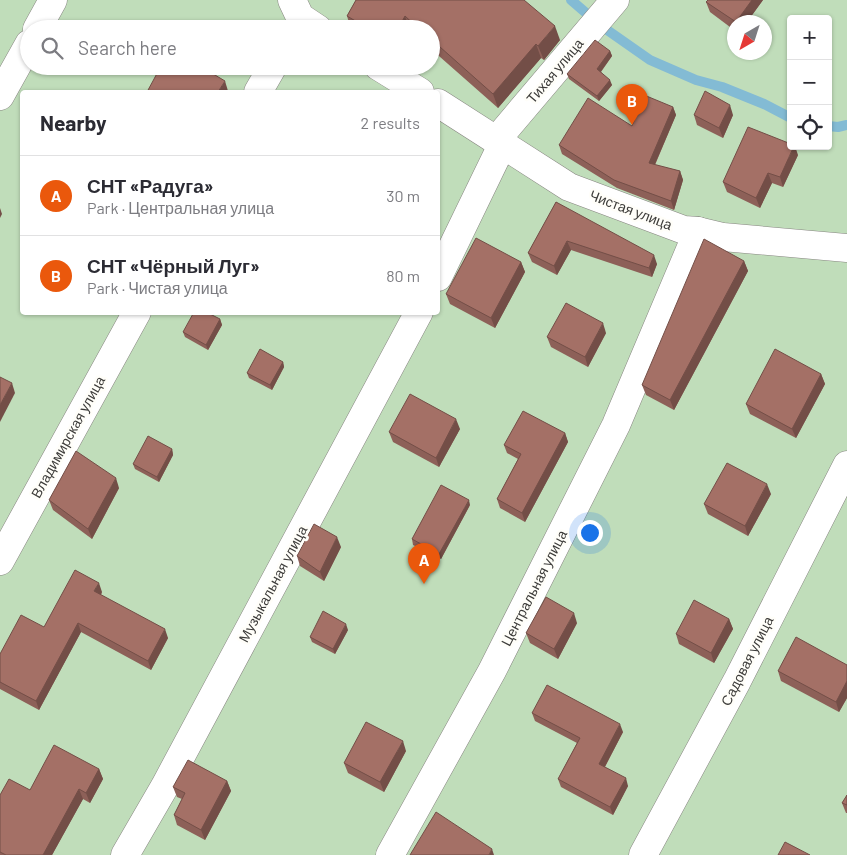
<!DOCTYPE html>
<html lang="en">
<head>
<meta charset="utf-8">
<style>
	body { margin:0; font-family:Barlow,sans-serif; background:#f2f2f3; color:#2b2b33 }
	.controls { position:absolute; right:15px; top:15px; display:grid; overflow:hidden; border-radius:5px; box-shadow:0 1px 4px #0004 }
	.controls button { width:45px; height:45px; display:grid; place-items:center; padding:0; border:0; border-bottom:1px solid #e1e1e2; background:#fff; color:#2b2b33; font:25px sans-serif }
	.compass { position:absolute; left:727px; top:15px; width:45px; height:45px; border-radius:50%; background:#fff; box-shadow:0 1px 4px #0004; rotate:219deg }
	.you { position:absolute; left:589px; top:532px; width:18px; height:18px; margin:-12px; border:4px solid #fff; border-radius:50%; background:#1a73e8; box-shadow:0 0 0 8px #1a73e833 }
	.badge { display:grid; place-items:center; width:32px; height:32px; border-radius:50%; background:#ea580c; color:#fff; font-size:16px; font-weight:700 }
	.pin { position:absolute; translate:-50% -41px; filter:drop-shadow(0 1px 2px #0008) }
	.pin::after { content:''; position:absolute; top:26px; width:18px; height:15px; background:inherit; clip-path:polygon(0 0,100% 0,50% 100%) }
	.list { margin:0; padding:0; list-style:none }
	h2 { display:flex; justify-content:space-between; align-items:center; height:65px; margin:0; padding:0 20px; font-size:21px }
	h2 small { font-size:16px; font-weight:400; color:#7c7c81 }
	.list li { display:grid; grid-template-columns:32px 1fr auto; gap:15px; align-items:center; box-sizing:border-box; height:80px; padding:0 20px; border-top:1px solid #e1e1e2 }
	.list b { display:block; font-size:19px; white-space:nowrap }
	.list p { margin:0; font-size:16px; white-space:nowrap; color:#7c7c81 }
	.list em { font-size:16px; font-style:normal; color:#7c7c81 }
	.icon { flex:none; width:28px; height:28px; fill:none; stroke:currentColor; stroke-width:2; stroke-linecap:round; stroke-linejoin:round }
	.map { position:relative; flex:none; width:847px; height:855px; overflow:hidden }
	.search { position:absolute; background:#fff; box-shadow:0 1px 4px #0004; left:20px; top:20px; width:420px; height:55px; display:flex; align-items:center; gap:12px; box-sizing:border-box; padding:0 18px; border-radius:28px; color:#7c7c81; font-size:19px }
	.panel { position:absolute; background:#fff; box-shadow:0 1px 4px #0004; left:20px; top:90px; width:420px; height:225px; border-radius:5px }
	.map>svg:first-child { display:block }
</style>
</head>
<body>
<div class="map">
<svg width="847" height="855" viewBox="0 0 847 855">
	<rect width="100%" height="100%" fill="#f2f1ea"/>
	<path fill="#c0ddba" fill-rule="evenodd" d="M0,0H847V855H0ZM791,19H828V146H791ZM734,22H764V52H734ZM29,29H431V66H29ZM22,92H419L438,104V312H22Z"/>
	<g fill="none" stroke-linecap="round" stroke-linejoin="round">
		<g stroke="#83bbd4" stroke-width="10">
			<polyline points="571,0 600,25 650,60 696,80 722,87 764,104 791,118"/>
			<polyline points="828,126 838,127 847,125"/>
		</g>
		<defs>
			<g id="minor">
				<polyline points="292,0 300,17 318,29"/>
				<polyline points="37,29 53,0"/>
				<polyline points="378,66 420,92"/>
				<polyline points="258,92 273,66"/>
				<polyline points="0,96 29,44"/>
				<polyline points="438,103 569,187 684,230 698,231 723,237 847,248"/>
				<polyline points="438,277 502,145 504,131 615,0"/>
				<polyline points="0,561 137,312"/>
				<polyline points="125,855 165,786 419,312"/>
				<polyline points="390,855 492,671 616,425 698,231"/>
				<polyline points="643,855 737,681 847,465"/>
			</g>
		</defs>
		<use href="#minor" stroke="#878681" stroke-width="29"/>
		<use href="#minor" stroke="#fff" stroke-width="28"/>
	</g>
	<g fill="#8d6058">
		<polygon points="356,0 560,40 544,60 541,58 498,108 431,49 431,29 351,29 347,16"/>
		<polygon points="763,0 747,22 734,22 734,30 710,12 706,2"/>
		<polygon points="610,51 612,56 601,72 612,85 599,101 569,79 567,74"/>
		<polygon points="673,107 676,115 655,165 680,171 683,180 674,210 617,188 562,154 559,145 632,126"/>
		<polygon points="694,115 733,115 723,138 697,125"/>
		<polygon points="798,155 783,187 772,183 760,208 727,192 723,182"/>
		<polygon points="556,202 657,264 652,277 571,250 557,275 532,262 528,253"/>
		<polygon points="744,261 748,271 674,410 646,395 642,385"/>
		<polygon points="521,262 525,272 495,328 450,304 446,294"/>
		<polygon points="220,319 222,325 208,350 185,337 183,332"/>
		<polygon points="606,333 588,367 551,347 547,337"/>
		<polygon points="283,362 284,367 272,390 249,378 247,373"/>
		<polygon points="821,374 825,384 796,438 750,414 746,404"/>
		<polygon points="460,429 439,467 393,442 389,432"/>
		<polygon points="565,433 568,442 525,522 500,508 497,499 518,459 507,453 504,445"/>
		<polygon points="172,449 173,455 159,482 135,469 133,464"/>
		<polygon points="119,488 92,539 53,510 49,500"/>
		<polygon points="771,494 748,536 708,514 704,504"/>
		<polygon points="470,505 441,559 413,545 412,539"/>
		<polygon points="341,547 324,581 300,566 297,556"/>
		<polygon points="102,592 101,595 168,638 151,670 81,632 39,710 0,689 0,654"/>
		<polygon points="729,619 733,629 714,663 679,644 676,634"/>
		<polygon points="577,623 558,659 530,643 526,633"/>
		<polygon points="348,630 335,654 312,642 310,637"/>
		<polygon points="847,665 847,698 839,712 781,681 778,671"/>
		<polygon points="532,713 623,732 605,767 628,786 613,815 561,787 558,779 577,743 535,721"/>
		<polygon points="406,751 384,792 348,773 344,763"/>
		<polygon points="99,769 103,779 90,803 83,799 52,855 0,855 0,795 30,790"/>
		<polygon points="227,781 231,791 205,840 177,825 174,815 182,799 177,797 173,787"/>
		<polygon points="847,795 847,813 846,813 842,803"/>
	</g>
	<g fill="#734e47">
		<polygon points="752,0 763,0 747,22 736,22"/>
		<polygon points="405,16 409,29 398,29"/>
		<polygon points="555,26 560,40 544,60 538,46"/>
		<polygon points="536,44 541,58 498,108 493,94"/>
		<polygon points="610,51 612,56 599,74 597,69"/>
		<polygon points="610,80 612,85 599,101 597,96"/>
		<polygon points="225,81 228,91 227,92 218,92"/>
		<polygon points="730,105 733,115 723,138 719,128"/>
		<polygon points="673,107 676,115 652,171 649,163"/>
		<polygon points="794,146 795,146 798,155 783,187 780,177"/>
		<polygon points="680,171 683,180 674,210 671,201"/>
		<polygon points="768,173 772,183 760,208 756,198"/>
		<polygon points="0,208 2,214 0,218"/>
		<polygon points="567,241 571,250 557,275 554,266"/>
		<polygon points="654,255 657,264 652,277 649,268"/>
		<polygon points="744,261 748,271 674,410 670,400"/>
		<polygon points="521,262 525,272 495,328 491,318"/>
		<polygon points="220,319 222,325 208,350 206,345"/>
		<polygon points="603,323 606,333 588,367 585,357"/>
		<polygon points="283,362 284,367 272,390 270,385"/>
		<polygon points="821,374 825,384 796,438 792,429"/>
		<polygon points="12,383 15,393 0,422 0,405"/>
		<polygon points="456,419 460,429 439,467 436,458"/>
		<polygon points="565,433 568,442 525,522 522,513"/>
		<polygon points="172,449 173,455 159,482 157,477"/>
		<polygon points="116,478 119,488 92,539 88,529"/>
		<polygon points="767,484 771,494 748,536 745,526"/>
		<polygon points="469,500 470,505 441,559 439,554"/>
		<polygon points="337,537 341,547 324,581 320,572"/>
		<polygon points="99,583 102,592 98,600 94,591"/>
		<polygon points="574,613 577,623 558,659 554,649"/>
		<polygon points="729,619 733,629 714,663 711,653"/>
		<polygon points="78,623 81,632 39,710 36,701"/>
		<polygon points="346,624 348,630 335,654 333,649"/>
		<polygon points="165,629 168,638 151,670 148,661"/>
		<polygon points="847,681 847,698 839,712 836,702"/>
		<polygon points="620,724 623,732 602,772 599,764"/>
		<polygon points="403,741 406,751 384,792 380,782"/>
		<polygon points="99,769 103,779 90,803 86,793"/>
		<polygon points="626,778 628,786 613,815 610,807"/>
		<polygon points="227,781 231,791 205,840 201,830"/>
		<polygon points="79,789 83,799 52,855 43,855"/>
		<polygon points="492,849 494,855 489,855"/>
	</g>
	<g fill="#a47066" stroke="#734e47">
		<polygon points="356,0 524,0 555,26 538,46 536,44 493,94 431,39 431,29 419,29 405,16 398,29 369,29 347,16"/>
		<polygon points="708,0 752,0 736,22 706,2"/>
		<polygon points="595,40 610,51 597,69 610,80 597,96 567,74"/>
		<polygon points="161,66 200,66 225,81 218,92 147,92"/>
		<polygon points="705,91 730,105 719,128 694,115"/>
		<polygon points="644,95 673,107 649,163 680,171 671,201 614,180 559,145 588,98 632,126"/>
		<polygon points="748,127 791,144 791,146 794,146 780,177 768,173 756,198 723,182"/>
		<polygon points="556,202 654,255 649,268 567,241 554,266 528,253"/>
		<polygon points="476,238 521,262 491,318 446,294"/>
		<polygon points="704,239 744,261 670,400 642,385"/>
		<polygon points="566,303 603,323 585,357 547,337"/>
		<polygon points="194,312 206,312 220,319 206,345 183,332"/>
		<polygon points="260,349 283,362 270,385 247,373"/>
		<polygon points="775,349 821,374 792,429 746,404"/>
		<polygon points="0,377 12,383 0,405"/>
		<polygon points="410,394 456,419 436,458 389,432"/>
		<polygon points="523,411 565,433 522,513 497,499 521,454 504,445"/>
		<polygon points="148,436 172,449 157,477 133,464"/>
		<polygon points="76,451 116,478 88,529 49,500"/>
		<polygon points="727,463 767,484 745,526 704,504"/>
		<polygon points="441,485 469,500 439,554 412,539"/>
		<polygon points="314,524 337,537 320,572 297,556"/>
		<polygon points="75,570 99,583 94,591 165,629 148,661 78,623 36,701 0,682 0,654 21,615 44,627"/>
		<polygon points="546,597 574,613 554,649 526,633"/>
		<polygon points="694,600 729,619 711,653 676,634"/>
		<polygon points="323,611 346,624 333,649 310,637"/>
		<polygon points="796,637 847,665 847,681 836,702 778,671"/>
		<polygon points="547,685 620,724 599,764 626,778 610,807 558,779 580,738 532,713"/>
		<polygon points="366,722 403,741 380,782 344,763"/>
		<polygon points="54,745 99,769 86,793 79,789 43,855 6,855 0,852 0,795 9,779 30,790"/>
		<polygon points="188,760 227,781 201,830 174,815 185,793 173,787"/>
		<polygon points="847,795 847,805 842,803"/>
		<polygon points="436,812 492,849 489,855 410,855"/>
		<polygon points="785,842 810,855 778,855"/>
	</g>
	<g text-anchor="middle" stroke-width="5" stroke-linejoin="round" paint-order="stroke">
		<g font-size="14" fill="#3d3c3a" stroke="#fffef9">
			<text transform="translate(555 71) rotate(-50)" y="5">Тихая улица</text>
			<text transform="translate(631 210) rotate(21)" y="5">Чистая улица</text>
			<text transform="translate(68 437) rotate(-61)" y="5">Владимирская улица</text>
			<text transform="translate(273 584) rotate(-62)" y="5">Музыкальная улица</text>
			<text transform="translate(534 588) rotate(-63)" y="5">Центральная улица</text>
			<text transform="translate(747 661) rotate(-63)" y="5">Садовая улица</text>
		</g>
	</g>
</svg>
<div class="controls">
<button>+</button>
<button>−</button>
<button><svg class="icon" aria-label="locate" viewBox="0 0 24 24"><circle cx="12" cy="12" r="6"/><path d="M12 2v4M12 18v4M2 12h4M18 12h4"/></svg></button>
</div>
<svg class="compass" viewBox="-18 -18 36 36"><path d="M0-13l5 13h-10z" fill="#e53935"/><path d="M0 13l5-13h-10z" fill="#7c7c81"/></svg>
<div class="you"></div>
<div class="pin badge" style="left:424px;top:584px">A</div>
<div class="pin badge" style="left:632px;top:125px">B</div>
<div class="search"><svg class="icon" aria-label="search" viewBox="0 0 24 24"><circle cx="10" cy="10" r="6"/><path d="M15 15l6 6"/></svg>Search here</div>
<section class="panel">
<h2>Nearby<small>2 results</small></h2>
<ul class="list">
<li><span class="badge">A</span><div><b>СНТ «Радуга»</b><p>Park · Центральная улица</p></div><em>30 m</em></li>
<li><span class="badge">B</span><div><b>СНТ «Чёрный Луг»</b><p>Park · Чистая улица</p></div><em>80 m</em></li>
</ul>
</section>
</div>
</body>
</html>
